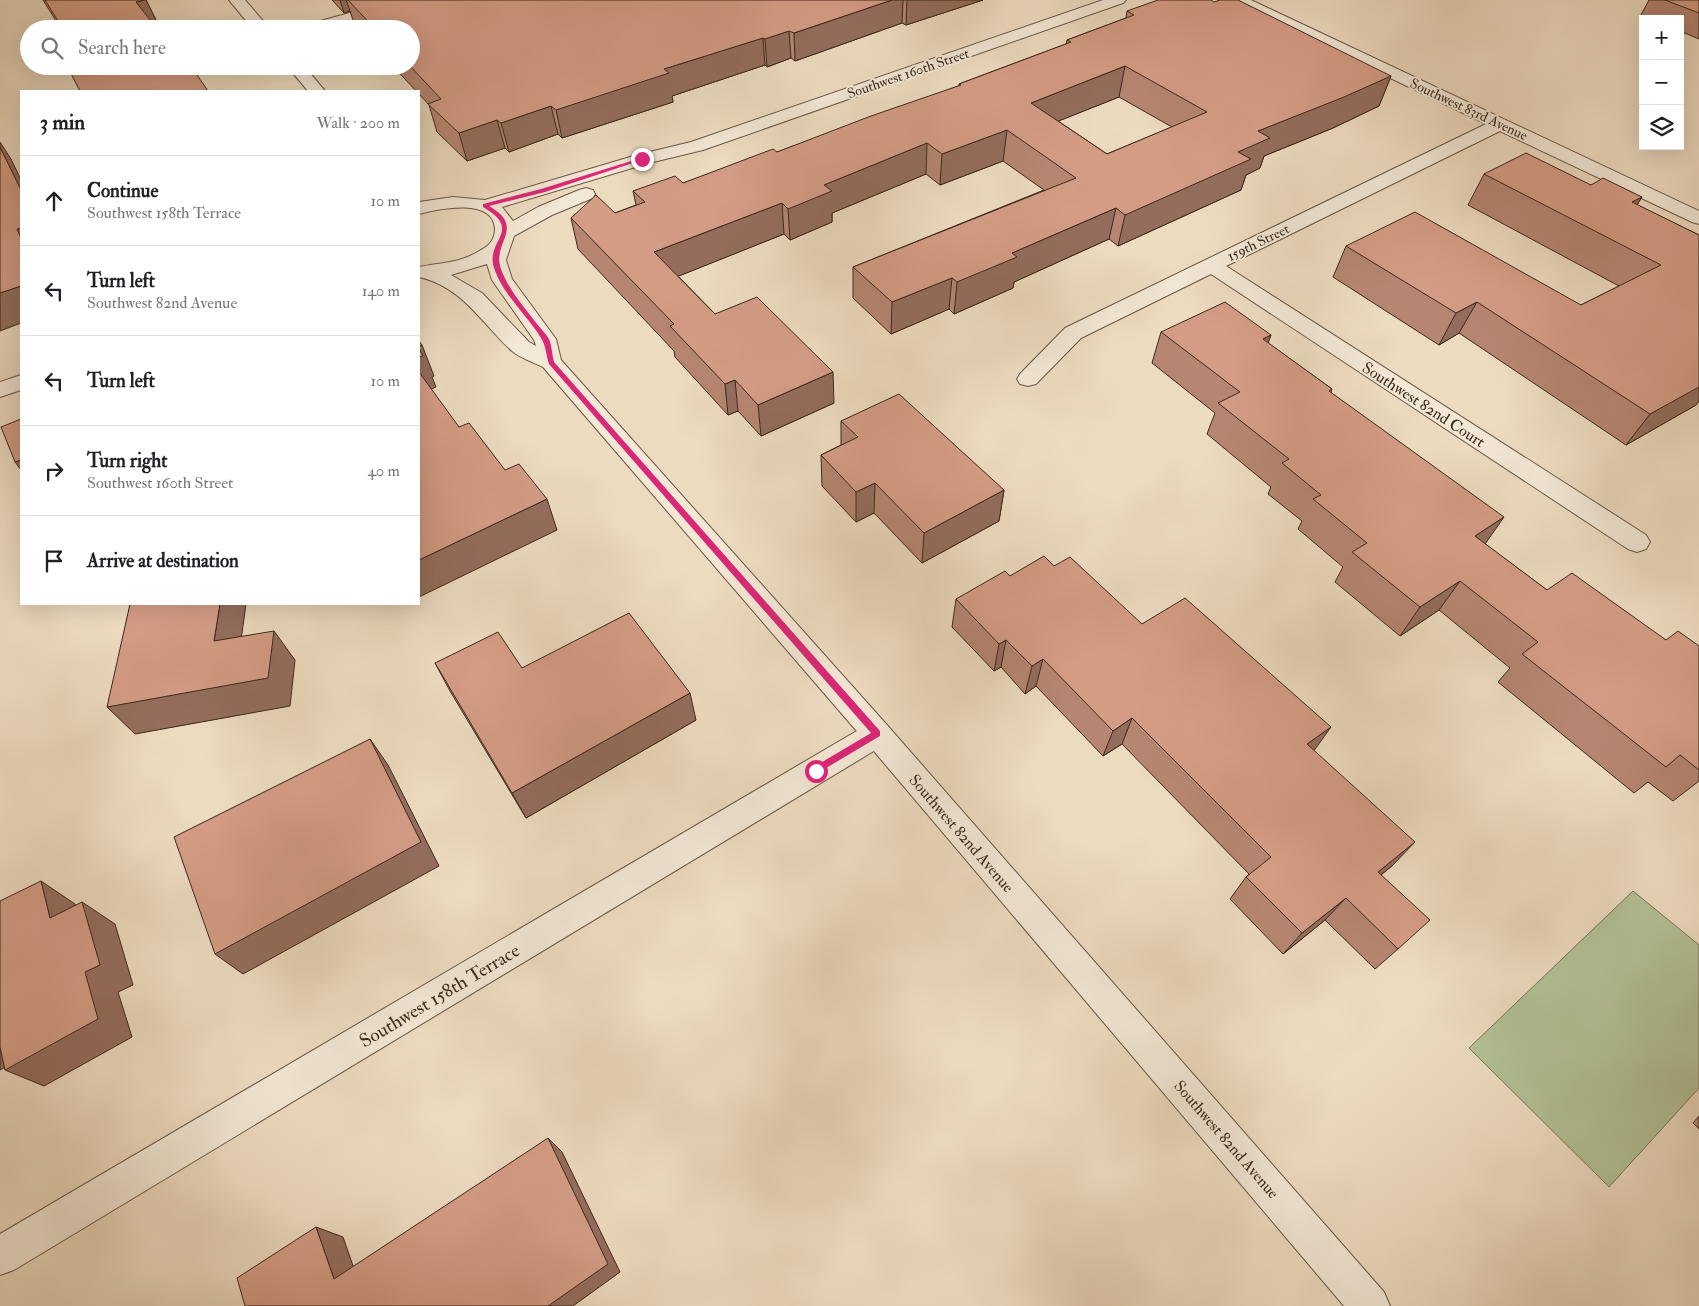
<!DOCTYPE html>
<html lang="en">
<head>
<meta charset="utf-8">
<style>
	body { margin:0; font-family:"IM FELL Double Pica",serif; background:#f2f2f2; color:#202124 }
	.controls { position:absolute; right:15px; top:15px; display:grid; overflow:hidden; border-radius:0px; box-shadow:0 5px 20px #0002 }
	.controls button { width:45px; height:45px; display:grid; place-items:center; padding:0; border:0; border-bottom:1px solid #e0e0e0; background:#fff; color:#202124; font:25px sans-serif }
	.stop { position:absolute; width:15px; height:15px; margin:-11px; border:4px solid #db2777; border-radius:50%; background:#fff }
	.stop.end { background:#db2777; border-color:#fff; box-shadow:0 1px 5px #0008 }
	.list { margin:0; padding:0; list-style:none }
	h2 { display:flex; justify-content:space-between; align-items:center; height:65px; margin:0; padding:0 20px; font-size:21px }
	h2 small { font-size:16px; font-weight:400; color:#757577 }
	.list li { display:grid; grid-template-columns:32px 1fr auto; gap:15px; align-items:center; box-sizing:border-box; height:90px; padding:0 20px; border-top:1px solid #e0e0e0 }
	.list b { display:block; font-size:19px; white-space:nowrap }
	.list p { margin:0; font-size:16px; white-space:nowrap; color:#757577 }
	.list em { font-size:16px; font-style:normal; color:#757577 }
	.icon { flex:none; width:28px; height:28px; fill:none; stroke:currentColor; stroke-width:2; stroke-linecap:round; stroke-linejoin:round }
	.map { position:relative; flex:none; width:1699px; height:1306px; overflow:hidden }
	.search { position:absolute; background:#fff; box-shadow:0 5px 20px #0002; left:20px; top:20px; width:400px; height:55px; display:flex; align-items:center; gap:12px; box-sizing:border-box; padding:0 18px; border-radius:28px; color:#757577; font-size:19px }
	.panel { position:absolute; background:#fff; box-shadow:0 5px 20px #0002; left:20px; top:90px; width:400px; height:515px; border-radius:0px }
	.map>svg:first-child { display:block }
</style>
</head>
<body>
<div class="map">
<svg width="1699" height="1306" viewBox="0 0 1699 1306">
	<rect width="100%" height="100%" fill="#eddbc0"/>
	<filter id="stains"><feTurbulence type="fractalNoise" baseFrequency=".004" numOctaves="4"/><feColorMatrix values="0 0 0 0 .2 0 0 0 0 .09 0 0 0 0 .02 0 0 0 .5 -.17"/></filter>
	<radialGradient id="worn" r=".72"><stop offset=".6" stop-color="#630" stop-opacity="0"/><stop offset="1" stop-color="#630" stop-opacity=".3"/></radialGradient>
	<polygon fill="#b3c196" stroke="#777558" points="1633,891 1699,945 1699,1088 1609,1187 1469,1048"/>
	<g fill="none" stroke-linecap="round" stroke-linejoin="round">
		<defs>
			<g id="minor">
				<polygon points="397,0 422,0 419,3 327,29 300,29 302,26"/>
				<polygon points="1231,0 1251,0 1699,211 1699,224 1692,222 1500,131 1226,266 1646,535 1650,542 1646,549 1637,552 1628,549 1211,274 1081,338 1036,384 1028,386 1020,384 1017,379 1020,374 1065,328 1486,124 1234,3"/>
				<polygon points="877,722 887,725 892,734 887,743 14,1270 0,1275 0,1234 867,725"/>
			</g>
			<g id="tertiary">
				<polygon points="229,0 245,0 270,29 253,29"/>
				<path d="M1103,0H1126L1123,3L703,150L649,163L502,207L513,221L538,207L579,190L586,188L593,190L595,194L593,198L552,215L514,236L506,260L512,279L556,339L561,360L887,725L1384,1292L1390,1306H1344L867,743L543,367C533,362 520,358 512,351C481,323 463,287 419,277V267C442,262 459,264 481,250C489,246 495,239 495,229C493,197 439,209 419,214V202L453,197L485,200L637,155L691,142ZM487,264L492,280L534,340L536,346L529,342L482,293L451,275Z"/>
				<polygon points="287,66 304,66 325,91 308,91"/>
				<polygon points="21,375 21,390 0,397 0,382"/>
			</g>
		</defs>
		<use href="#minor" stroke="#685644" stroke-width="2"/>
		<use href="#tertiary" stroke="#685644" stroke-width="2"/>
		<use href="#minor" fill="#f3e8d6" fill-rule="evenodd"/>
		<use href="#tertiary" fill="#f3e8d6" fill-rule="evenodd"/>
	</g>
	<g fill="#b68672" stroke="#3b291b" fill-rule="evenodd">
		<polygon points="43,0 146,0 159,26 156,27 157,29 61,29"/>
		<polygon points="332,0 983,0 906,25 902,23 795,61 791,58 767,67 765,65 672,96 673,102 562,138 558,134 509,152 505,148 467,161 437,132 429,105 419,94 419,91 416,91 393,66 411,66 411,29 359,29 354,23 350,11 344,13"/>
		<polygon points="1649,0 1699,0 1699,39 1680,31 1680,19 1650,19 1641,15"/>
		<path d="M1127,11L1391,76L1379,106L1333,128L1264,156L1260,168L1246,175L1241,190L1118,246L1109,239L1014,282L1013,288L954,314L949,309L891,334L853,298V267L1044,190L1003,161L940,185L926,174L832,213V222L790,240L784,234L678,276L715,314L834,403L761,436L738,411L728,415L675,357L674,351L578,249L571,218L615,213L636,205L633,191L683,183L777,152L959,86V84L1066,44L1067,40L1126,18ZM1119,97L1172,127L1107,154L1058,121Z"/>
		<polygon points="1484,174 1591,185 1642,197 1637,205 1699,235 1699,401 1696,405 1626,445 1459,333 1439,345 1333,277 1346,246 1581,305 1619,286 1468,205"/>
		<polygon points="1161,332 1271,335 1268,343 1332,389 1331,392 1485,544 1547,590 1666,640 1699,646 1699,781 1673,801 1648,782 1634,793 1498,682 1510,668 1439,610 1400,636 1335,582 1343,567 1298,529 1302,521 1268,494 1271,487 1207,434 1215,413 1152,363"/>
		<polygon points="841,421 1004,490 999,521 922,563 874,513 856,522 822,486 821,455 841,445"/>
		<polygon points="1054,566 1142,624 1314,751 1393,865 1381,875 1398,949 1375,969 1325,920 1283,954 1230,899 1246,877 1249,874 1122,744 1103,756 1036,686 1025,694 1001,667 994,671 952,627 956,599 1010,576"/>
		<polygon points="435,663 522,668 696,720 526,818 450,691"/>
		<polygon points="1699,1116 1699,1129 1693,1123"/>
	</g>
	<g fill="#946d5d" stroke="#3b291b">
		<polygon points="144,0 146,0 159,26 151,29 136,2"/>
		<polygon points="340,0 346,0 350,11 344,13"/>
		<polygon points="892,0 903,0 902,23 795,61 794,33"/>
		<polygon points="907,0 983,0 906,25"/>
		<polygon points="789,31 791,58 767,67 765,39"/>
		<polygon points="763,38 765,65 672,96 673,102 562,138 556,110 664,69"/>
		<polygon points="1125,66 1119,97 1026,134 1031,103"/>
		<polygon points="1391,76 1379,106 1333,128 1264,156 1260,168 1246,175 1241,190 1118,246 1125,215 1238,152 1258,131"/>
		<polygon points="551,106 558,134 509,152 501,123"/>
		<polygon points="497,120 505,148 467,161 459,133"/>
		<polygon points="1007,130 1003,161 940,185 942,154"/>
		<polygon points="0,142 11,159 21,180 21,190 0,147"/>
		<polygon points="927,143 926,174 832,213 832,222 790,240 788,209 824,185"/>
		<polygon points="1642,197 1622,228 1632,202"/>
		<polygon points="782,203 784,234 659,284 654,252"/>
		<polygon points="1116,208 1109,239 1014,282 1013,288 954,314 957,282 1012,253"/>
		<polygon points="21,228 21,238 17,229"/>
		<polygon points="952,278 949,309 891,334 892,302"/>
		<polygon points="21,286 21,323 0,331 0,293"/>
		<polygon points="1477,302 1459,333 1439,345 1456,313"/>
		<polygon points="1271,335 1259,366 1263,339"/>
		<polygon points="422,345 434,376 432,377 436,387 424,392 419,380 419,346"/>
		<polygon points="833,372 834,403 761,436 758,405"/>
		<polygon points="735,380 738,411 728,415 725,384"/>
		<polygon points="1699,385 1699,401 1696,405 1626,445 1650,414"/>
		<polygon points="21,460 21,470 15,462"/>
		<polygon points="875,483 874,513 856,522 856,492"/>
		<polygon points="1004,490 999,521 922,563 924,533"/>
		<polygon points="547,499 557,530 419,597 419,560"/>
		<polygon points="1504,517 1483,547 1475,536"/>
		<polygon points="1460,581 1439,610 1400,636 1420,607"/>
		<polygon points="220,604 246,604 237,669 214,641"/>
		<polygon points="274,631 295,660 290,706 135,734 107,707"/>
		<polygon points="1006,640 1001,667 994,671 999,644"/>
		<polygon points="1043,659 1036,686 1025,694 1032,666"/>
		<polygon points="690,693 696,720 526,818 512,793"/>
		<polygon points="1132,718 1122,744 1103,756 1113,731"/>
		<polygon points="1331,727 1313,752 1307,744"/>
		<polygon points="370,739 388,765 439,866 243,974 215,954"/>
		<polygon points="1415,842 1393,865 1357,894 1378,872"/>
		<polygon points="41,881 75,904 84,940 50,918"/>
		<polygon points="1346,898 1325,920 1283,954 1302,933"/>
		<polygon points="82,902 115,924 133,985 118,992 132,1037 44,1086 5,1070 85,972"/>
		<polygon points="0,1035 35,1051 0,1070"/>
		<polygon points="548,1138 562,1152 620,1272 573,1306 548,1306"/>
		<polygon points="316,1227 343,1237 360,1286 334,1279"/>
	</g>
	<g fill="#d49c85" stroke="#3b291b" fill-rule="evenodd">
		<polygon points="45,0 144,0 136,2 157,29 63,29"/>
		<polygon points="348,0 892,0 794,33 789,31 765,39 763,38 664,69 669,73 556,110 551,106 501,123 497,120 459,133 428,104 441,99 410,66 411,66 411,29 375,29"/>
		<path d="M1158,0H1211L1214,2L1220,0H1238L1391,76L1344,97L1258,131L1270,138L1238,152L1251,159L1125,215L1116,208L1012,253L1017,257L957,282L952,278L892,302L853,267L1076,178L1007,130L942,154L927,143L824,185L832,191L788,209L782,203L654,252L715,314L757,297L833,372L758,405L735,380L725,384L670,326L674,324L571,218L596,195L615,213L645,202L633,191L675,176L683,183L773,149L777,152L871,116L961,85L959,84L1071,42L1067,40L1134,15L1127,11ZM1125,66L1207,112L1107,154L1031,103Z"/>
		<polygon points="1665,0 1699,0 1699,13"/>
		<polygon points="67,66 185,66 191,74 195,72 208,91 80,91"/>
		<polygon points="0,147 21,190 21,228 17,229 21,238 21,286 0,293"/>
		<polygon points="1526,153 1591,185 1603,178 1642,197 1632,202 1699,235 1699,387 1650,414 1477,302 1456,313 1346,246 1415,212 1581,305 1661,265 1484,174"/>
		<polygon points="1225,302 1271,335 1263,339 1332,389 1329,391 1504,517 1475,536 1547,590 1572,573 1666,640 1678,631 1699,646 1699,770 1680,755 1666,767 1522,654 1538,642 1460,581 1420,607 1352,552 1367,543 1313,499 1321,495 1282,463 1289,459 1218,403 1240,392 1161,332"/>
		<polygon points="419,341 422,345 419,346"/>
		<polygon points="419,349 423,356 419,357"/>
		<polygon points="419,372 459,427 469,423 505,470 519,464 547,499 419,560"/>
		<polygon points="899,394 1004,490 924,533 875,483 856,492 821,455 858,437 841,421"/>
		<polygon points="21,419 21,460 15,462 1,427"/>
		<polygon points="1044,556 1054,566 1070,557 1142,624 1185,598 1331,727 1307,744 1415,842 1378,872 1430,920 1398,949 1346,898 1302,933 1246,877 1271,857 1132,718 1113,731 1043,659 1032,666 1006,640 999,644 956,599 1005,571 1010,576"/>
		<polygon points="130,604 220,604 214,641 274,631 268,678 107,707"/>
		<polygon points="629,613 690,693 512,793 435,663 498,632 522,668"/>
		<polygon points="370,739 421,842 215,954 174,837"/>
		<polygon points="41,881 50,918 82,902 100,965 85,972 98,1019 5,1070 0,1047 0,901"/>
		<polygon points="548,1138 608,1264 548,1306 245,1306 237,1278 316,1227 334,1279"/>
	</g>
	<path fill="#db2777" d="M641,158L645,159L545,192L489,206C527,228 491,242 501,269C508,289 524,307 537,324C541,329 546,334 549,339C552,346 552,355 554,362L880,731V736L816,774L811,771L812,768L871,733L549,364C546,356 546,345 541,338C527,315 503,295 494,268C485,239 524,231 483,207V204L541,189Z"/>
	<g text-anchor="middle" stroke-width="4" stroke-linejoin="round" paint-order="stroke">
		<g font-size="14" fill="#3b291b" stroke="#f3e8d6">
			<text transform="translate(908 73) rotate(-19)" y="5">Southwest 160th Street</text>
			<text transform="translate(1469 109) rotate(25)" y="5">Southwest 83rd Avenue</text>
			<text transform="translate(1258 242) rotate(-26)" y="5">159th Street</text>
		</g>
		<g font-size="16" fill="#3b291b" stroke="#f3e8d6">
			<text transform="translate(1424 404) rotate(33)" y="6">Southwest 82nd Court</text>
			<text transform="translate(962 833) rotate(49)" y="6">Southwest 82nd Avenue</text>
			<text transform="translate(1227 1139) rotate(49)" y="6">Southwest 82nd Avenue</text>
		</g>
		<g font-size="19" fill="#3b291b" stroke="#f3e8d6">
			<text transform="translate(439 995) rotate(-31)" y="7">Southwest 158th Terrace</text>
		</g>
	</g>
	<rect width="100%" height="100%" filter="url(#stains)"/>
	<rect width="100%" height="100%" fill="url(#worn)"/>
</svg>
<div class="controls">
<button>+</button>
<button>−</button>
<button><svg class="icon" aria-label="layers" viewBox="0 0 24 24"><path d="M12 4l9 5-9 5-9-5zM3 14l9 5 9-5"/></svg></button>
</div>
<div class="stop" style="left:816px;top:771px"></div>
<div class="stop end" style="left:642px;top:159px"></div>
<div class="search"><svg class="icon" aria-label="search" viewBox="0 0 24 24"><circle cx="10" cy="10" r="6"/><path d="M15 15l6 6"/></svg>Search here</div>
<section class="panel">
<h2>3 min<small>Walk · 200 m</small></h2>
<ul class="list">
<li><svg class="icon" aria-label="ahead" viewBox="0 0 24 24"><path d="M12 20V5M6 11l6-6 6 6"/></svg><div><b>Continue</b><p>Southwest 158th Terrace</p></div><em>10 m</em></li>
<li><svg class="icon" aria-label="left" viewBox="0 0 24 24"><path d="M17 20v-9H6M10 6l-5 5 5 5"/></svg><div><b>Turn left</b><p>Southwest 82nd Avenue</p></div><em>140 m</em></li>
<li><svg class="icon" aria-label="left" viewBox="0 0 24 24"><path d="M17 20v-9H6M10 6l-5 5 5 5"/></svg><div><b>Turn left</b></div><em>10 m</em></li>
<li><svg class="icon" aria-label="right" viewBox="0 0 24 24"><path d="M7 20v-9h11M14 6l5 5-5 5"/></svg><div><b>Turn right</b><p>Southwest 160th Street</p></div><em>40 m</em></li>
<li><svg class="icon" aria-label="arrive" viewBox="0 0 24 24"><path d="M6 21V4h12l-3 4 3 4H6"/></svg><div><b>Arrive at destination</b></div></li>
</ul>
</section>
</div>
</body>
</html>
